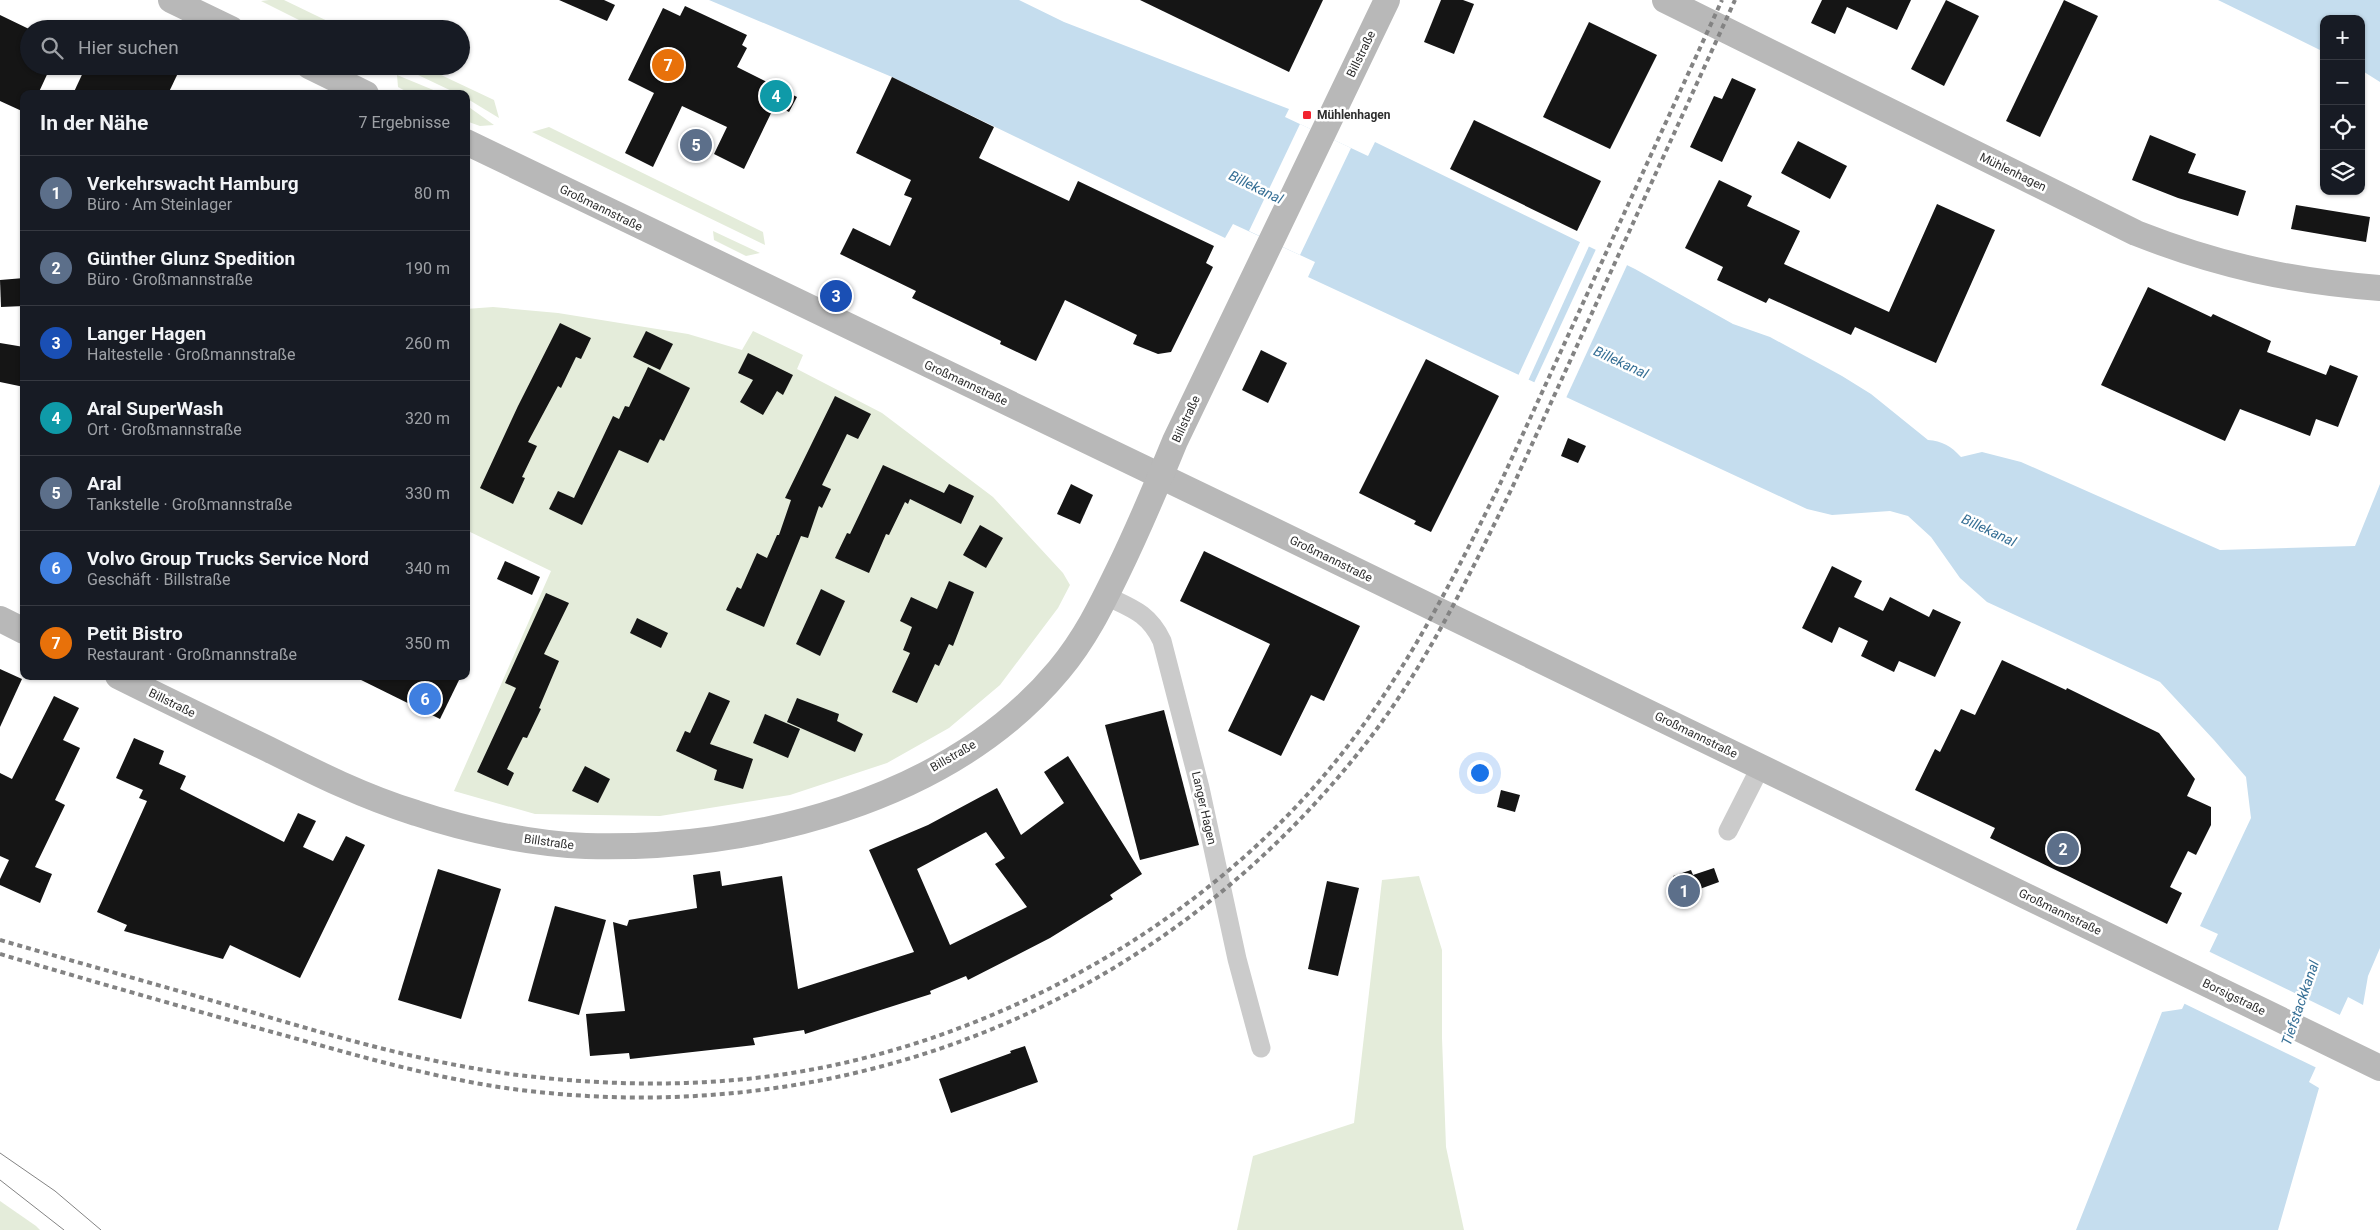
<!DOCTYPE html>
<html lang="de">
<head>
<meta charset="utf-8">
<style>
	body { margin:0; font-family:Roboto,sans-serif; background:#242831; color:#f1f3f6 }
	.controls { position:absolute; right:15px; top:15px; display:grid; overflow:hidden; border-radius:10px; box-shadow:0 1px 4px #0004 }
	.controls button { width:45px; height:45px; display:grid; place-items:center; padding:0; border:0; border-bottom:1px solid #363941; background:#171b24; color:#f1f3f6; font:25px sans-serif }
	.you { position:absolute; left:1479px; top:772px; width:18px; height:18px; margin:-12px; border:4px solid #fff; border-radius:50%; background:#1a73e8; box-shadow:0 0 0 8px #1a73e833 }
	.badge { display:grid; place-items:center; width:32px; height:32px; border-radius:50%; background:#f2232f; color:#fff; font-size:16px; font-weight:700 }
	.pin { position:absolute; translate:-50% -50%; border:2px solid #fff; box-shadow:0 1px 5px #0006 }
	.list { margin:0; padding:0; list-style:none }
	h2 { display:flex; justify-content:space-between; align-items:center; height:65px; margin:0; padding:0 20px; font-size:21px }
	h2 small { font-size:16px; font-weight:400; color:#9ea1a6 }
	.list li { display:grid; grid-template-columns:32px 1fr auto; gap:15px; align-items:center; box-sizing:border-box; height:75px; padding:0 20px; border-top:1px solid #363941 }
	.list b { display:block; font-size:19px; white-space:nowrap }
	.list p { margin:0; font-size:16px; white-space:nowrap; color:#9ea1a6 }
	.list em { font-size:16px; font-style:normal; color:#9ea1a6 }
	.icon { flex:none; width:28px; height:28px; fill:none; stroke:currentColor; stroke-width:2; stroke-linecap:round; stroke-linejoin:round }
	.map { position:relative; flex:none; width:2380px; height:1230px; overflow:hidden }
	.search { position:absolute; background:#171b24; box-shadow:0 1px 4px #0004; left:20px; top:20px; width:450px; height:55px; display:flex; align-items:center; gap:12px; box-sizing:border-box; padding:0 18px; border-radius:28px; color:#9ea1a6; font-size:19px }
	.panel { position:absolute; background:#171b24; box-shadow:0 1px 4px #0004; left:20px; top:90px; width:450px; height:590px; border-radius:10px }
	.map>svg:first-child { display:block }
</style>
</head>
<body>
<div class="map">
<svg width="2380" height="1230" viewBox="0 0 2380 1230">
	<rect width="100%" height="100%" fill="#fff"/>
	<g fill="#e4ecda">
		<polygon points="269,0 284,0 344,29 317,29 261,1"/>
		<polygon points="393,66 422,66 494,100 499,118 466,98 466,94 458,94 416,74 411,75"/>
		<polygon points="397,75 443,94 411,94 398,87"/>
		<polygon points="466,105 494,125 480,126 466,121"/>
		<polygon points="549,127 763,232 765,245 532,132"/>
		<polygon points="713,231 760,253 746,256 714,240"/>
		<polygon points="493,307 558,313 688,334 742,350 753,331 803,355 797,369 882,413 993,497 1063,573 1070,585 1058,608 1000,685 949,728 887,763 790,795 660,816 535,814 454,791 551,571 466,530 466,309"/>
		<polygon points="1419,876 1442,950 1442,1038 1446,1147 1464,1230 1237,1230 1253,1156 1354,1123 1382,880"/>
		<polygon points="0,1201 36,1226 40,1230 0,1230"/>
	</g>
	<g fill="#c5ddee">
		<path d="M709,0H1019L1064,22L1289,109L1285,117L1368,156L1375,142L1635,269L1733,324L1770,337L1842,376L1871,394L1928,440C1942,441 1951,446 1961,457L1982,452L2021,462L2220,550L2355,546L2380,484V948L2368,976L2363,1005L2348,997L2309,1082L2319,1088L2278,1230H2076L2162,1012L2182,1009L2218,934L2200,926L2251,818L2246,777L2214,740L2160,682L1987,602L1960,578L1931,537L1908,516L1890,511L1832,515L1807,509L1308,277L1315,262L1233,224L1225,238L892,77Z"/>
		<polygon points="2218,0 2380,0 2380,82 2361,70 2361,19 2324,19 2324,52"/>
	</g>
	<g fill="#fff">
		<polygon points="1300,124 1351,148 1300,255 1249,231"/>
		<polygon points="1581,240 1590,244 1528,381 1518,376"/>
		<polygon points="1597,247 1628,263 1566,398 1534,383"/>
		<polygon points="2208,951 2342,1016 2317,1068 2183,1003"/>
	</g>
	<g fill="#151515" fill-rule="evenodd">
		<polygon points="559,0 604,0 615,5 607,21"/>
		<polygon points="1140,0 1323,0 1289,72"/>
		<polygon points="1441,0 1463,0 1474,4 1454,54 1424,42"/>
		<polygon points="1822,0 1911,0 1897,30 1847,7 1835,34 1811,23"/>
		<polygon points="1946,0 1979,16 1944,86 1911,69"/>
		<polygon points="2064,0 2098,16 2040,137 2006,121"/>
		<polygon points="685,6 747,35 742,45 747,48 737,67 797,97 789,112 775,105 744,169 714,154 727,127 682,106 653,167 625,153 654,93 628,80 663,8 680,16"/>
		<polygon points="0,15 29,29 29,66 51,66 38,94 24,94 24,112 0,101"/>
		<polygon points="1589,22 1657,55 1610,149 1543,117"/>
		<polygon points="86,66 168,66 179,71 168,94 73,94"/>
		<polygon points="892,77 994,127 979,158 1069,201 1078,181 1214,246 1206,263 1213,267 1171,352 1158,354 1133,344 1137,335 1065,300 1036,361 1000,344 1001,341 912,298 916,291 840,254 853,228 890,246 912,198 904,195 911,180 856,153"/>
		<polygon points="1732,78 1756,89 1722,162 1690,147 1714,96 1722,99"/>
		<polygon points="1474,120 1601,181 1577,231 1450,169"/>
		<polygon points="2150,135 2196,154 2188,173 2246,191 2238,216 2178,198 2132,180"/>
		<polygon points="1798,141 1847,166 1830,199 1781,173"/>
		<polygon points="1719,180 1752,196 1747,206 1800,231 1784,264 1889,312 1937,204 1995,230 1936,363 1855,327 1851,335 1769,298 1766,303 1717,280 1723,267 1685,248"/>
		<polygon points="2296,205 2370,217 2366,242 2291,229"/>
		<polygon points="24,278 24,306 1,307 0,280"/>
		<polygon points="2148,287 2211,317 2213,314 2271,341 2267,352 2326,375 2330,365 2358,376 2338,427 2316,419 2310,436 2240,409 2225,441 2101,385"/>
		<polygon points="560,323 591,338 581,359 576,357 561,388 558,386 528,442 537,446 522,477 525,478 513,504 480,488 518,406"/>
		<polygon points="646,331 673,344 660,370 633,357"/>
		<polygon points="0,343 24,347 24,387 0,382"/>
		<polygon points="1261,350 1287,363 1268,403 1242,390"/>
		<polygon points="748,353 793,375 783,395 777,391 763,415 740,402 753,380 738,373"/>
		<polygon points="1426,359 1499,396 1431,532 1414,524 1416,521 1359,493"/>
		<polygon points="648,367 690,388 664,441 660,439 648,463 619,450 582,525 549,509 558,491 574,498 613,416 619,419 625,406 629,407"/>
		<polygon points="835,396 871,414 858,439 847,434 822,485 831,489 822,508 819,506 808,538 801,536 764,627 726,610 737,587 741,589 757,553 767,558 777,535 779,535 791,500 785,498"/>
		<polygon points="1568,438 1586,446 1578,463 1561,456"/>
		<polygon points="883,465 944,493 949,484 974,496 961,524 910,499 908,504 905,502 889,535 886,534 869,573 835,558 847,533 850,534"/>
		<polygon points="1071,484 1093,495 1080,524 1057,514"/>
		<polygon points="980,525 1003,538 986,568 963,555"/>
		<polygon points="1204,551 1360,626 1324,701 1311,695 1281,756 1228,731 1270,644 1180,601"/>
		<polygon points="505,561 540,577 532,595 497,579"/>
		<polygon points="1832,566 1862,581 1854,597 1883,611 1890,597 1929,617 1933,609 1961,622 1935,677 1899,661 1894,672 1861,656 1868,641 1839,627 1832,643 1802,628"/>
		<polygon points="949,581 974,592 953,646 949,644 939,666 935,664 917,703 892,692 910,653 903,650 912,627 900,621 911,597 937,609"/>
		<polygon points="821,589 845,601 820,656 796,644"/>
		<polygon points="546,593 569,603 544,654 559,661 539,708 541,709 527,738 523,737 507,769 514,773 508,786 477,772 516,688 505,683"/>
		<polygon points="637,618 668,633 661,648 630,633"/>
		<polygon points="2002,660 2066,690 2067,688 2159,733 2195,779 2187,796 2211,807 2211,825 2196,855 2188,851 2170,887 2182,893 2167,924 1990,838 1995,828 1915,790 1935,749 1940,752 1961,709 1975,715"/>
		<polygon points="0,669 22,679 0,727"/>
		<polygon points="353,676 461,676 440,719"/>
		<polygon points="709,692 730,701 710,744 753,759 743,789 714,780 717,770 676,751 685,731 690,733"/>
		<polygon points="54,696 79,708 63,740 80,748 55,800 65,805 35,867 52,874 40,903 0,885 0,879 9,860 0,856 0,773 12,779"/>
		<polygon points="797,698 839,714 837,721 863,734 855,752 787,722"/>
		<polygon points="1164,710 1199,845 1140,860 1105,725"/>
		<polygon points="765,714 800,729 788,758 753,743"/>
		<polygon points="134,738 164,751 159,764 186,776 180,789 284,842 298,813 316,821 303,847 333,861 346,836 365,845 300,978 230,945 223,959 124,931 127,925 97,912 147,801 139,798 143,790 116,778"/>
		<path d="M1068,756L1142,874L1110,895L1113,899L1050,938L968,980L966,976L930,991L931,994L805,1034L804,1030L753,1038L755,1045L630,1059L629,1053L590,1056L586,1014L625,1011L613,922L627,926L629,920L697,908L693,875L720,871L722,886L782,876L798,989L914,952L869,850L928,825L997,788L1021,835L1064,803L1044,772ZM986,832L1005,858L995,864L1027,907L950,945L917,869Z"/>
		<polygon points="585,766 610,779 598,803 572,791"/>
		<polygon points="1501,790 1520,795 1515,812 1497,807"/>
		<polygon points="1714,868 1719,882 1675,898 1670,883 1675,882 1673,876 1691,870 1693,875"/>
		<polygon points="438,869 501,889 461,1019 398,1000"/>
		<polygon points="1327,881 1359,888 1338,976 1308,969"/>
		<polygon points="555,906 606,920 579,1015 528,1001"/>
		<polygon points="1025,1046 1038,1082 951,1113 939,1079 1011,1053 1010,1051"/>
	</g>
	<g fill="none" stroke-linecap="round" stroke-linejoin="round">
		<g stroke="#cbcbcb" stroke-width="19">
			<path d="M1106,596C1131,608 1149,613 1162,641L1200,788L1237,959L1261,1048"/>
			<polyline points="1728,831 1761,766"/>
		</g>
		<g stroke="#b8b8b8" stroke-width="26">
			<polyline points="171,0 231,29"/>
			<path d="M1665,0L2136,233C2220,266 2291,281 2380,288"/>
			<polyline points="309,66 366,94"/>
			<polyline points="466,142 1256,522 2380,1068"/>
			<polyline points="0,619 24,631"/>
			<path d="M118,676C168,701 218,725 268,749C316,773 364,797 416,813C467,830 531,844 586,846C750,851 950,801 1059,670C1085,639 1101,606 1118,571C1139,528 1157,485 1175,441L1387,0"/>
		</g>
		<g stroke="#838383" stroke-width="1">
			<polyline points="0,1153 55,1191 101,1230"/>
			<polyline points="0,1180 64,1230"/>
		</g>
		<g stroke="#838383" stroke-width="4" stroke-dasharray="5 4" stroke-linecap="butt">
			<path d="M0,940C83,964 166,987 248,1011C339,1038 432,1065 526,1076C614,1086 704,1087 792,1073C1010,1038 1229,910 1359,731C1415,654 1458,570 1500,484L1722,0"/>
			<path d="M0,954C98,983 196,1011 294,1038C366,1058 439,1079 513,1089C846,1133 1165,1005 1370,738C1428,662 1470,574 1512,488L1735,0"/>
		</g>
	</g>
	<rect fill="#f2232f" stroke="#fff" stroke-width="2" x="1302" y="110" width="10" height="10" rx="2.5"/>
	<g text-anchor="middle" stroke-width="5" stroke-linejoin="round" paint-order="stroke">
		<g font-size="12" fill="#2e2e2e" stroke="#fff">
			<text transform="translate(1361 54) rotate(-64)" y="4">Billstraße</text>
			<text transform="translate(2013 172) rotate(26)" y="4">Mühlenhagen</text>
			<text transform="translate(601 208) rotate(26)" y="4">Großmannstraße</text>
			<text transform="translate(966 383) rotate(25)" y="4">Großmannstraße</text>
			<text transform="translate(1186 419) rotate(-65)" y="4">Billstraße</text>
			<text transform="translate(1331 559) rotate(26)" y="4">Großmannstraße</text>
			<text transform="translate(172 703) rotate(26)" y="4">Billstraße</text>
			<text transform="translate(1696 735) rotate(26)" y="4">Großmannstraße</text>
			<text transform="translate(953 756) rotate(-30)" y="4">Billstraße</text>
			<text transform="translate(1204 808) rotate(77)" y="4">Langer Hagen</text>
			<text transform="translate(549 842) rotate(8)" y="4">Billstraße</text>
			<text transform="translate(2060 912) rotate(26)" y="4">Großmannstraße</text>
			<text transform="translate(2234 997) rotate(26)" y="4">Borsigstraße</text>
		</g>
		<g font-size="12" font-weight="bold" fill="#2e2e2e" stroke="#fff" text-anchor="start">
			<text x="1317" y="119">Mühlenhagen</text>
		</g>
		<g font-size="14" font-style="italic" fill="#366f95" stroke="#fff">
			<text transform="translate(1256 187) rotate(26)" y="5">Billekanal</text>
			<text transform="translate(1621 362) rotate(25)" y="5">Billekanal</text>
			<text transform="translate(1989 530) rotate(25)" y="5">Billekanal</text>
			<text transform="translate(2300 1003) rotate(-71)" y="5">Tiefstackkanal</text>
		</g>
	</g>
</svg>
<div class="controls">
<button>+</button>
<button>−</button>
<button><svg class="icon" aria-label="locate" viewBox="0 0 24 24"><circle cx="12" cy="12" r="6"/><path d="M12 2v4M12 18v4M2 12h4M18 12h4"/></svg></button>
<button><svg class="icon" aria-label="layers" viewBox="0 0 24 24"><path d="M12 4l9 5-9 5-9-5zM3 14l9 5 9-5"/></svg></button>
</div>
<div class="you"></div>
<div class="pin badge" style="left:1684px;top:891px;background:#5c6f8a">1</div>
<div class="pin badge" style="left:2063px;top:849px;background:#5c6f8a">2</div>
<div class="pin badge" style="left:836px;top:296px;background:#1a4fb4">3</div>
<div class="pin badge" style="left:776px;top:96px;background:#0f9aa8">4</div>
<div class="pin badge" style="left:696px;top:145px;background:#5c6f8a">5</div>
<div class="pin badge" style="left:425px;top:699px;background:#3f7fe0">6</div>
<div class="pin badge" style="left:668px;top:65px;background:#e8710a">7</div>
<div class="search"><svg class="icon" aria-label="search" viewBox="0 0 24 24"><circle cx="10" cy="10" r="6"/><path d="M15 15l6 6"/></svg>Hier suchen</div>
<section class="panel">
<h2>In der Nähe<small>7 Ergebnisse</small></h2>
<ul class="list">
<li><span class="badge" style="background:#5c6f8a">1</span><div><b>Verkehrswacht Hamburg</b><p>Büro · Am Steinlager</p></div><em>80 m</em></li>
<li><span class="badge" style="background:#5c6f8a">2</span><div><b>Günther Glunz Spedition</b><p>Büro · Großmannstraße</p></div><em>190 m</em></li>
<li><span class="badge" style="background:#1a4fb4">3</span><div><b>Langer Hagen</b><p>Haltestelle · Großmannstraße</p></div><em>260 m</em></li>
<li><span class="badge" style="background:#0f9aa8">4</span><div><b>Aral SuperWash</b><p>Ort · Großmannstraße</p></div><em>320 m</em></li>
<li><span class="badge" style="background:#5c6f8a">5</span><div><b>Aral</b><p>Tankstelle · Großmannstraße</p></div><em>330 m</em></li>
<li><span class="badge" style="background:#3f7fe0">6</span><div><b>Volvo Group Trucks Service Nord</b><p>Geschäft · Billstraße</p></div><em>340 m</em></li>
<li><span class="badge" style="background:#e8710a">7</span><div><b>Petit Bistro</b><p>Restaurant · Großmannstraße</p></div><em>350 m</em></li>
</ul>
</section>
</div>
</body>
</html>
